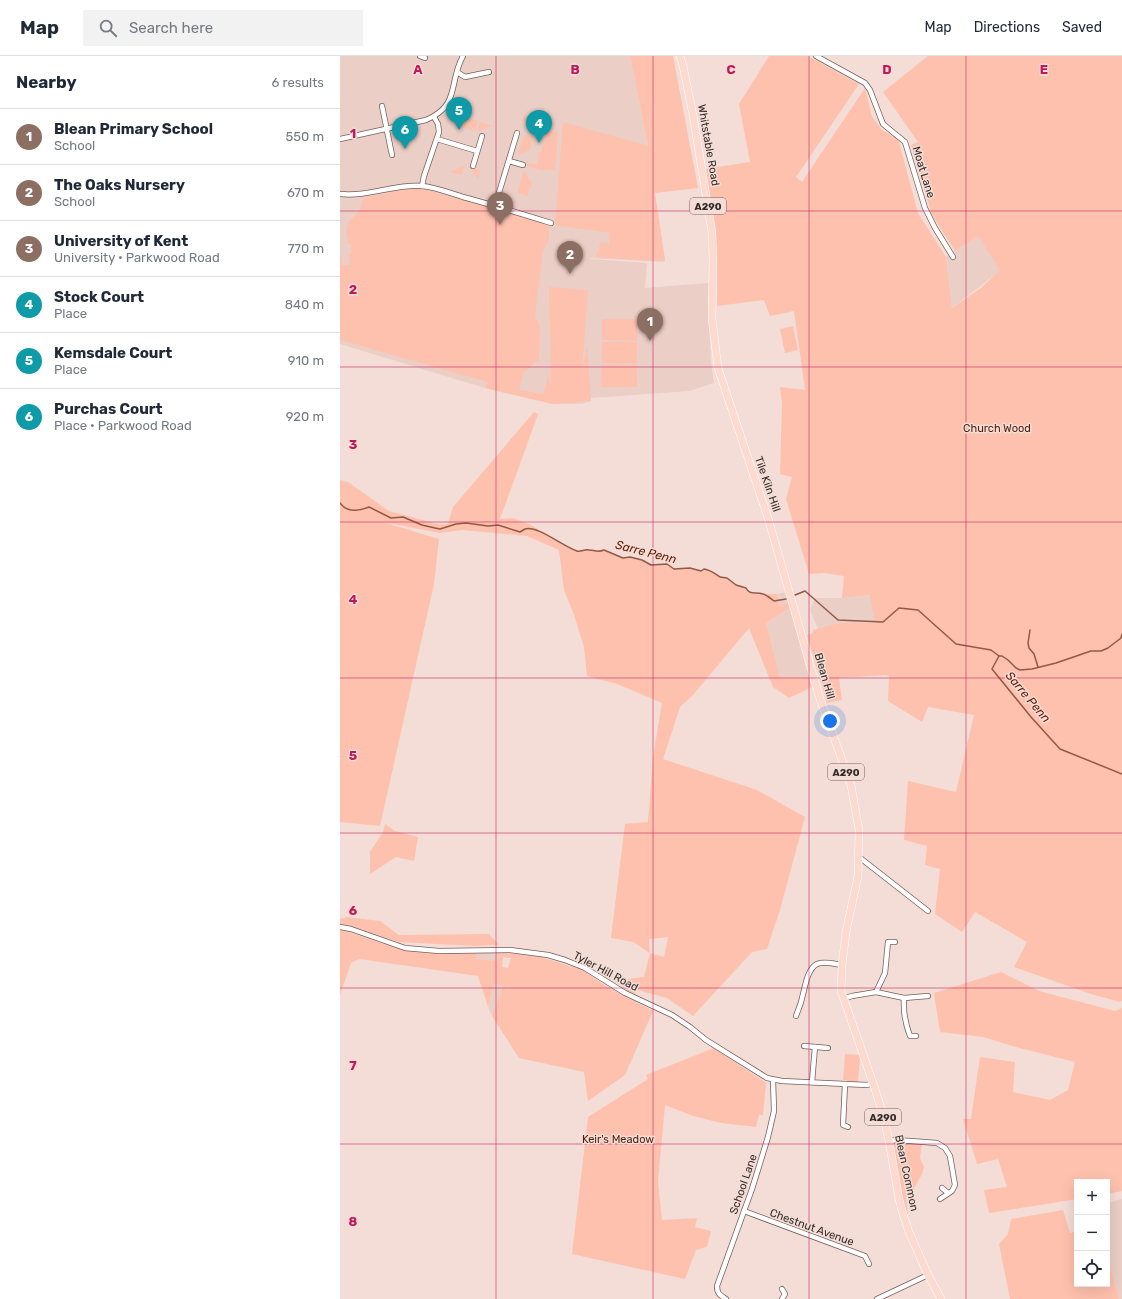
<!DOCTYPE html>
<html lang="en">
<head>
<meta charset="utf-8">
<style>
	body { margin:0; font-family:Rubik,sans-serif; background:#f2f2f3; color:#1f2937 }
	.controls { position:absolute; right:12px; bottom:12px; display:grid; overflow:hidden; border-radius:0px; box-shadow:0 4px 16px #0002 }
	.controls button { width:36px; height:36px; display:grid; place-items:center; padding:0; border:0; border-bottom:1px solid #e0e1e3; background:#fff; color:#1f2937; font:20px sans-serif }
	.you { position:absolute; left:490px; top:665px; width:14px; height:14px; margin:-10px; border:3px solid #fff; border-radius:50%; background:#1a73e8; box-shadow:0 0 0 6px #1a73e833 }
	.badge { display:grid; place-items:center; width:26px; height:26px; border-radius:50%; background:#1f6a65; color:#fff; font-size:13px; font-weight:700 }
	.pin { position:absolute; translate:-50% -33px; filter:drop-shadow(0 1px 2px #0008) }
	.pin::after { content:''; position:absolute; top:21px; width:14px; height:12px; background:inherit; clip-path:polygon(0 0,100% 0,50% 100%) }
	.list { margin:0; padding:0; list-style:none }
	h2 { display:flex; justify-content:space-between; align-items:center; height:52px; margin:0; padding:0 16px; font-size:17px }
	h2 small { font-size:13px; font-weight:400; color:#747a83 }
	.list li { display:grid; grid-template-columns:26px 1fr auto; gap:12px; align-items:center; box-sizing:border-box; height:56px; padding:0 16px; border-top:1px solid #e0e1e3 }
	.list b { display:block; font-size:15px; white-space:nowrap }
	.list p { margin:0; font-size:13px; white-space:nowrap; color:#747a83 }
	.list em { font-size:13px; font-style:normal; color:#747a83 }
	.icon { flex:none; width:22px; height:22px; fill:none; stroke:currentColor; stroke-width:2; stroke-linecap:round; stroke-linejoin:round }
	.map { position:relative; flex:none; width:782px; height:1243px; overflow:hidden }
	header { display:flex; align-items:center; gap:24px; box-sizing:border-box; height:56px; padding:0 20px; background:#fff; border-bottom:1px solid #e0e1e3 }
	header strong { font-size:19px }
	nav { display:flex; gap:22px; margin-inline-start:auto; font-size:14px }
	.search { width:280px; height:36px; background:#f2f2f3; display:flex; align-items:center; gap:10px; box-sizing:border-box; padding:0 14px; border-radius:0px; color:#747a83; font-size:15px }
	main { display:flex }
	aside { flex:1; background:#fff }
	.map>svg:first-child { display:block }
</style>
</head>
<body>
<header>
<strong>Map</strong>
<div class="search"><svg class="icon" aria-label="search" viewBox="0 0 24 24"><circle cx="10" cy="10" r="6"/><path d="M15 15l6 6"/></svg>Search here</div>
<nav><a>Map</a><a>Directions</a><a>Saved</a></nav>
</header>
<main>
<aside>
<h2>Nearby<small>6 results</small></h2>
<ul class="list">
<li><span class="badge" style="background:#8d6e63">1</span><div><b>Blean Primary School</b><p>School</p></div><em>550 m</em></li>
<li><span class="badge" style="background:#8d6e63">2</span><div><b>The Oaks Nursery</b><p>School</p></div><em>670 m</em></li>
<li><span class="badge" style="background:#8d6e63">3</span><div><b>University of Kent</b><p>University · Parkwood Road</p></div><em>770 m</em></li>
<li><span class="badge" style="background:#0f9aa8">4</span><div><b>Stock Court</b><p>Place</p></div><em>840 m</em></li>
<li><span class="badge" style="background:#0f9aa8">5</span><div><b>Kemsdale Court</b><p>Place</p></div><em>910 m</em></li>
<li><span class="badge" style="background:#0f9aa8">6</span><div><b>Purchas Court</b><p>Place · Parkwood Road</p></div><em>920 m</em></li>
</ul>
</aside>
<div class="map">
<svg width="782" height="1243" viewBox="0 0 782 1243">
	<rect width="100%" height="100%" fill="#f3ddd6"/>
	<g fill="#ebcec5">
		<polygon points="0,0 290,0 308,90 325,206 250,202 250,203 307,207 305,232 369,227 369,264 371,306 374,327 349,335 251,342 251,345 242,348 213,348 145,332 0,288"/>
		<polygon points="638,180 661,214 612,252 606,201"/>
		<polygon points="446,536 449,547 439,550 437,538"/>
		<polygon points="531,539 536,567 498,567 478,573 470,554 475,542 502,542"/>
		<polygon points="450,552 469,622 440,621 426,567"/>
		<polygon points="136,896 159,896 157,905 136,903"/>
		<polygon points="154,928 163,930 152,960 148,951"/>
		<polygon points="782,1143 782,1243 779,1243 767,1200 767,1147"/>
	</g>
	<g fill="#fec1ad" fill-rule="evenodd">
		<polygon points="290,0 333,0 358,132 315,137 325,204 315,205 256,201 261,186 269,188 270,177 215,169 223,66 308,90"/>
		<polygon points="429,0 468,0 519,28 456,121 462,126 525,32 532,61 542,74 558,83 578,157 606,201 612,252 641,232 660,214 638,180 615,195 592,159 571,89 578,86 543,36 588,0 782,0 782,945 780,946 751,938 674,911 687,886 635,856 622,876 595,858 600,813 585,809 587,790 564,784 568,725 616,736 634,659 588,651 582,666 548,645 549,620 545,619 499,622 502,644 487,647 467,579 473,577 473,574 498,567 535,567 530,539 502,542 504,520 484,517 469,518 446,443 452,421 440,418 442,348 440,331 465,334 454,255 430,260 424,244 377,250 377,212 365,113 410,106 399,48"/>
		<path d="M184,60L205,65V72L207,75L218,76L215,114H202L186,110L187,107L197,109L199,102L198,101L199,97L201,96C202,91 206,85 206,80C205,72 189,67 182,65Z"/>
		<polygon points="124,61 132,73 131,74 122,71 121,70"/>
		<polygon points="126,62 138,65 135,74 134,74"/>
		<polygon points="140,66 152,70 138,75 137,75"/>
		<polygon points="185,79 192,81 193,83 189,95 187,95 178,99 184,80"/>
		<polygon points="123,110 124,111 121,119 110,116"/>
		<polygon points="129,111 139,114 140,116 138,123"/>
		<polygon points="184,114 190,126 192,127 188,139 187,140 179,137 178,136"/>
		<polygon points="64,133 80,133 91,135 204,167 209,171 209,183 203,195 195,260 200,270 199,305 194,306 190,312 184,315 179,334 204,338 208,319 211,330 209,231 248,234 242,314 247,290 251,345 213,348 145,332 148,326 0,284 0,200 1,200 2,209 10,209 9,198 11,198 11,188 8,188 7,178 6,178 8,167 19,155 24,142"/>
		<polygon points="262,263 297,263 297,285 262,284"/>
		<polygon points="453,270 458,294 445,297 440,273"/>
		<polygon points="262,286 297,286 297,308 262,307"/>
		<polygon points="262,309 297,309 297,331 261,331"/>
		<path d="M194,356L198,358L160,463L173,462L191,469L224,489L239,495L250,493L259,496L264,494L283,502L290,501L302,504L311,509L327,508L334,513L350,512L361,515L364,513C371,515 374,517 380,521L387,522L396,529L406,532L408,536L411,538H437L439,550L449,547L450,552L426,567L440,621L469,622L472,631L449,642L433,631L409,572L353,639L340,651L323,703L417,734L465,761L440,854L427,893L412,896L353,960L327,942L297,934L295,938L286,934L288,923L304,921L310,897L293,886L271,882L285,768L308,766L313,701L322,647L277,628L247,620L244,591L234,559L224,534L219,494L187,480L122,474L100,477L43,466L99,483L94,528L40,770L0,766V424L8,426L49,455L98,468H108L113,451ZM328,881L324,901L310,897L309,883Z"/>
		<polygon points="45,768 55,775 78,781 74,805 56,801 30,818 30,796 43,776"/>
		<polygon points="7,861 40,865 59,879 149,878 159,889 135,890 59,886 12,871 0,870 0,863"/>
		<path d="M0,873L44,888L76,896H136V903L157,905L159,896L198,900L243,914L264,929L313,955L285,1019L248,1045L244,1016L179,1002L152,960L163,930L154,928L148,951L138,920L19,903L11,907L0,939ZM163,901L171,902L168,912L162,911Z"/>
		<polygon points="661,916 699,935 775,955 782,952 782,1135 767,1138 767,1126 737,1126 737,1143 649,1157 644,1134 667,1131 658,1103 637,1108 623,1063 631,1063 640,1001 675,1006 673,1036 710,1044 728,1034 735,1006 676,991 643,981 600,976 594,937"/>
		<polygon points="374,992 426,1027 423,1059 419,1059 416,1071 381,1067 353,1060 325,1049 318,1125 322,1164 357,1162 355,1171 371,1175 367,1191 356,1194 345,1223 232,1198 248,1061 308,1023 306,1019"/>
		<polygon points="505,998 520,999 518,1026 503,1024"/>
		<polygon points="549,1085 582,1086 580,1102 584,1111 582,1118 569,1141 566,1141 568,1158 564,1161"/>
		<polygon points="723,1154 730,1177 737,1175 737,1228 767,1228 767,1200 779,1243 670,1243 659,1188 668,1178 671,1163"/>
	</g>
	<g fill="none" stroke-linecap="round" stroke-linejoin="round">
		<g stroke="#925947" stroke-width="1.5">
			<path d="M0,447C7,457 19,455 29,451L51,462L63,461L82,469L95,472L100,473L116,468L126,467L148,470L158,469L180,476C180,476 185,473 185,473C197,469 224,491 237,495C241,496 245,493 249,494C256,494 257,497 264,494L283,502L290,501L302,504L311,509L327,508L334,513L350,512L361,515L364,513C371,514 374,517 380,521L387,522L396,529L406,532C410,540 415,535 423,538C427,539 431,543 434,545L446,543"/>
			<polyline points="455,539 465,535 498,564 543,566 559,552 578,554 616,588 651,594 659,600 662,600 668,604 676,612 680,614 692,613 716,607 751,595 761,595 768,592 781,582 782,578"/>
			<polyline points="690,574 688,587 689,592 694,598 698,611"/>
			<polyline points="659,600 652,613 691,661 720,693 782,718"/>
		</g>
		<defs>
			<g id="minor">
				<polyline points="80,0 85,2"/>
				<polyline points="476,0 525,27 530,34 543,68 565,86 585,152 595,172 613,201"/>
				<polyline points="117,16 125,21 149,16"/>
				<polyline points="42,50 52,99"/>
				<path d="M0,83L86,64C121,49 108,27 123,0"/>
				<polyline points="97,83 137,95"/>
				<polyline points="169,105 183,109"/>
				<polyline points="133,110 142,80"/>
				<polyline points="82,130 84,120 99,76 98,68 94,61"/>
				<path d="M0,138C28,141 54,128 82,130C95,131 110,137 123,141C153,149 182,158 211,167"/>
				<polyline points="155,150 177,77"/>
				<polyline points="519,801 588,855"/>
				<polyline points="0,871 11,873 65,892 99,895 170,894 208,899 225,904 245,912 285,937 332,959 350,971 366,984 427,1022 442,1025 527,1029 533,1027"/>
				<polyline points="536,936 545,917 548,886 555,886"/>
				<path d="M564,942C563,956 565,967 570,980H576"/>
				<polyline points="503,943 512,940 536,936 564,942 588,940"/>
				<path d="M456,960C458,954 461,948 462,942C465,932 467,913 477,908C484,905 495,908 502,909"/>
				<polyline points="464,990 488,992"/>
				<polyline points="472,1026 475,991"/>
				<polyline points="505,1028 503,1069 508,1071"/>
				<polyline points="549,1085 557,1084 597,1087 605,1092 610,1100 615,1129 612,1135 600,1143"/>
				<polyline points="602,1132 608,1137"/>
				<polyline points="404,1155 525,1200 529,1208"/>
				<path d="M386,1243C380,1239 377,1238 377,1230L412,1133L428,1081L434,1055L433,1024"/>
				<polyline points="442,1243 445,1238 442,1233"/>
				<polyline points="537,1243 588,1219"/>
			</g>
			<polyline id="primary" points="340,0 343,10 353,59 372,176 373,202 372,263 378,312 428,462 479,640 511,729 519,774 518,820 506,876 502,909 501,935 533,1027 543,1058 549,1085 559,1143 564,1161 569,1176 588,1219 601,1243"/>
		</defs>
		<use href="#minor" stroke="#725f59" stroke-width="6"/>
		<use href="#primary" stroke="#fff" stroke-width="8"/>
		<use href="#minor" stroke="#fff" stroke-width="4.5"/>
		<use href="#primary" stroke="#fddacf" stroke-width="7"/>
	</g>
	<path fill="none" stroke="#c2185b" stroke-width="1" stroke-opacity="0.55" d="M156,0V1243M313,0V1243M469,0V1243M626,0V1243M0,155H782M0,311H782M0,466H782M0,622H782M0,777H782M0,932H782M0,1088H782"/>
	<g text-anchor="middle" stroke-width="3" stroke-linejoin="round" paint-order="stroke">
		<g fill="#f3ddd6" stroke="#6d605c" stroke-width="1">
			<rect x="350" y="142" width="36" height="16" rx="3"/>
			<rect x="488" y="708" width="36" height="16" rx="3"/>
			<rect x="525" y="1053" width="36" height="16" rx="3"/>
		</g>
		<g font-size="10" font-weight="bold" fill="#332b28">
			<text x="368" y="154">A290</text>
			<text x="506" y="720">A290</text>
			<text x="543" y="1065">A290</text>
		</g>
		<g font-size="11" fill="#332b28" stroke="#f3ddd6">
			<text transform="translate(369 89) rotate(80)" y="4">Whitstable Road</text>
			<text transform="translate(584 116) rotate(73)" y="4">Moat Lane</text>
			<text transform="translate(428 428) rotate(71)" y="4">Tile Kiln Hill</text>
			<text transform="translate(485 620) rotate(74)" y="4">Blean Hill</text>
			<text transform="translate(266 915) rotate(28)" y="4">Tyler Hill Road</text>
			<text transform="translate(567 1117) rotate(78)" y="4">Blean Common</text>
			<text transform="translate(403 1128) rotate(-71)" y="4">School Lane</text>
			<text transform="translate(472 1171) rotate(20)" y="4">Chestnut Avenue</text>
		</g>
		<g font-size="11" fill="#511e0c" stroke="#f3ddd6">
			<text x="657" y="376">Church Wood</text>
			<text x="278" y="1087">Keir's Meadow</text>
		</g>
		<g font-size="12" font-style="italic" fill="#631b00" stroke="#f3ddd6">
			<text transform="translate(306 496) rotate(14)" y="4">Sarre Penn</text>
			<text transform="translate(688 641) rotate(50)" y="4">Sarre Penn</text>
		</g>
	</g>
	<g font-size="13" text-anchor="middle" font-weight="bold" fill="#c2185b" stroke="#f3ddd6" stroke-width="3" stroke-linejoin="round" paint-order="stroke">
		<text x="78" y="18">A</text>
		<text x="235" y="18">B</text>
		<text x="391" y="18">C</text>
		<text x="547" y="18">D</text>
		<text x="704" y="18">E</text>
		<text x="13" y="82">1</text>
		<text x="13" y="238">2</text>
		<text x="13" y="393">3</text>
		<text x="13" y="548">4</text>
		<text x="13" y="704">5</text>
		<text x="13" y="859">6</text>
		<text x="13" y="1014">7</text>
		<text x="13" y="1170">8</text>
	</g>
</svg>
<div class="controls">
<button>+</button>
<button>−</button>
<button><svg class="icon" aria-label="locate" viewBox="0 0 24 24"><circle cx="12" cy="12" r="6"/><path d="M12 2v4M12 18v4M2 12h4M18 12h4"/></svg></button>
</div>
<div class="you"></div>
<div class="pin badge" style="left:310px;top:285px;background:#8d6e63">1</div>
<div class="pin badge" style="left:230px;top:218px;background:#8d6e63">2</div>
<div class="pin badge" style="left:160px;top:169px;background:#8d6e63">3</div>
<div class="pin badge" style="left:199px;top:87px;background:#0f9aa8">4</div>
<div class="pin badge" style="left:119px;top:74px;background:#0f9aa8">5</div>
<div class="pin badge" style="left:65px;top:93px;background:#0f9aa8">6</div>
</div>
</main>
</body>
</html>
